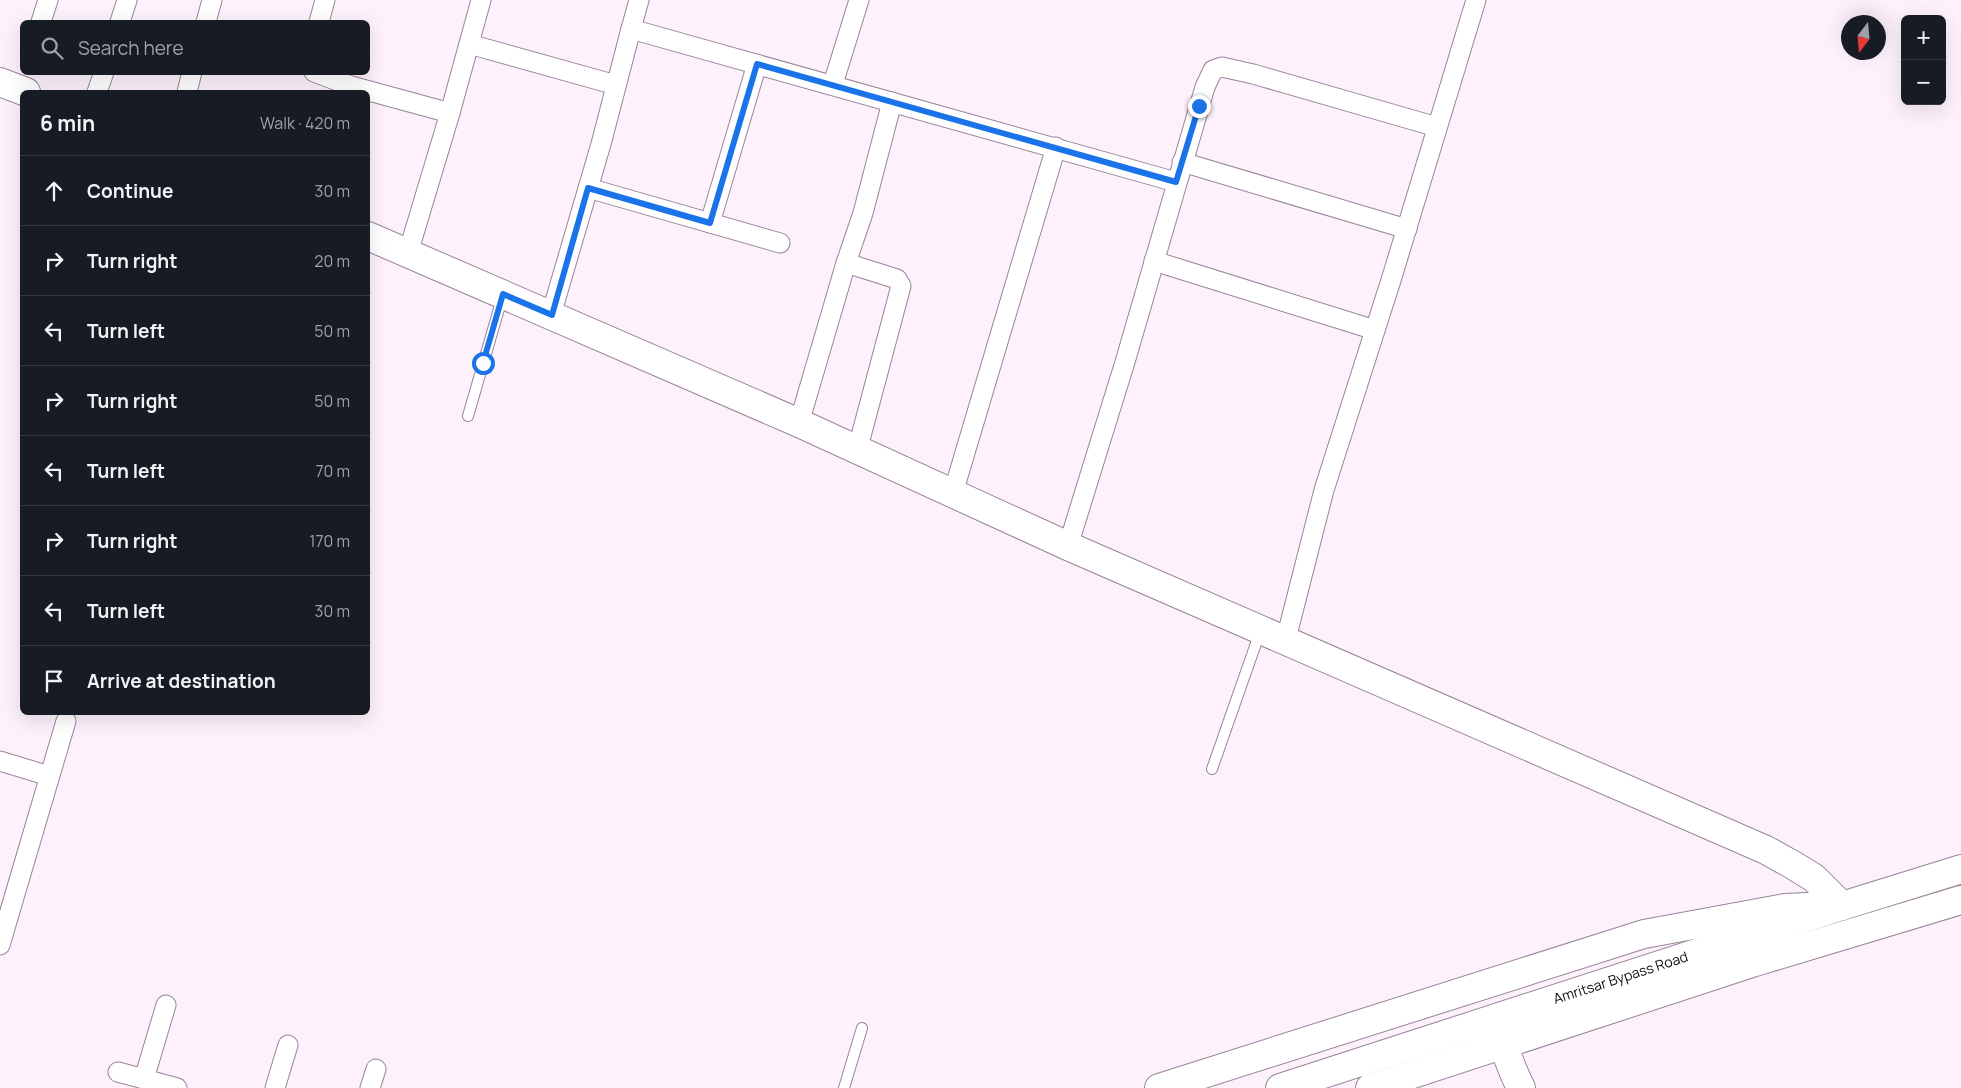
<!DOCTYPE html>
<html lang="en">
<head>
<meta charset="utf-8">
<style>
	body { margin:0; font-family:Manrope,sans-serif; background:#242831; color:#f1f3f6 }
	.controls { position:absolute; right:15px; top:15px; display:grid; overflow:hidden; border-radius:8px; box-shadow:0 5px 20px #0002 }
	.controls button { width:45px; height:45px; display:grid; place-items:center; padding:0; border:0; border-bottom:1px solid #363941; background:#171b24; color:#f1f3f6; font:25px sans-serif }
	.compass { position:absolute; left:1841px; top:15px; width:45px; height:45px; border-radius:50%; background:#171b24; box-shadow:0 5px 20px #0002; rotate:196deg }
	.stop { position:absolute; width:15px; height:15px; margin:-11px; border:4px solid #1a73e8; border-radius:50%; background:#fff }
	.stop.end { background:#1a73e8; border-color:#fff; box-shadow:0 1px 5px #0008 }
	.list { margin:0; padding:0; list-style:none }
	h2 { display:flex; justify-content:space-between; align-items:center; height:65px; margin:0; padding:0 20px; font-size:21px }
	h2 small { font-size:16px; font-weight:400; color:#9ea1a6 }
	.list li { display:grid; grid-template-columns:32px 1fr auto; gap:15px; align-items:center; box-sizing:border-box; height:70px; padding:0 20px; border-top:1px solid #363941 }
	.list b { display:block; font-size:19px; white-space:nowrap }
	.list em { font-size:16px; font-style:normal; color:#9ea1a6 }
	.icon { flex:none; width:28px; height:28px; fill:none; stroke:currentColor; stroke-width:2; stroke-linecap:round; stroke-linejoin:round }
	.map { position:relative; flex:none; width:1961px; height:1088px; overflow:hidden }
	.search { position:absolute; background:#171b24; box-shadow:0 5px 20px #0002; left:20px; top:20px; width:350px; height:55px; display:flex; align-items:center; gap:12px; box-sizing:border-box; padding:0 18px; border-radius:8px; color:#9ea1a6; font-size:19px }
	.panel { position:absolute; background:#171b24; box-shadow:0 5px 20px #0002; left:20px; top:90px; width:350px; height:625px; border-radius:8px }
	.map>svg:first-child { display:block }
</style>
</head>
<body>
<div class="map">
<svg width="1961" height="1088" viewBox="0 0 1961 1088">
	<rect width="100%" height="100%" fill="#fdf2fc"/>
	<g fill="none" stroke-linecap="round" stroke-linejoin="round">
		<defs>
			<g id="lane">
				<polyline points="468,416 503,295"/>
				<polyline points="1212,769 1260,632"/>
				<polyline points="844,1088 862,1028"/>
			</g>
			<g id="street">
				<polyline points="639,0 631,29 1176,182"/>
				<polyline points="41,22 48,0"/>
				<polyline points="120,22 127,0"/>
				<polyline points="206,22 212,0"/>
				<polyline points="319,22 325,0"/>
				<polyline points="469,44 616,85"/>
				<polyline points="314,72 351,86 450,113"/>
				<polyline points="833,84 859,0"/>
				<polyline points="97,92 104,72"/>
				<polyline points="187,92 192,72"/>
				<polyline points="1182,162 1407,229"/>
				<polyline points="588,188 780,243"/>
				<polyline points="710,223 757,64"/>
				<polyline points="408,253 450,113 481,0"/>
				<polyline points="1154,261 1375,330"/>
				<polyline points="846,263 897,279 901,286 857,451"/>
				<polyline points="551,315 601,144 631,29"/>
				<polyline points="799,423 846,263 863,213 892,102"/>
				<polyline points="953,493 1056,147"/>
				<polyline points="1068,546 1125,362 1205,87 1213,70 1222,67 1253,74 1437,127"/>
				<polyline points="1286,639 1324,490 1392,277 1476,0"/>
				<polyline points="0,761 49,776"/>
				<polyline points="0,945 66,721"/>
				<polyline points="118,1072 177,1088"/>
				<polyline points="144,1079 166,1005"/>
				<polyline points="275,1088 288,1045"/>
				<polyline points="370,1088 376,1069"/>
			</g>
			<g id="secondary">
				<polyline points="0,82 26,92"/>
				<polyline points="368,236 799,423 1068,546 1766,850 1793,865 1814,878 1842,906"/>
				<path d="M1494,1022C1504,1044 1510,1067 1521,1088"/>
				<polyline points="1159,1088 1644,934 1785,908 1830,906"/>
			</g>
			<g id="highway">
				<path id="s1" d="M1280,1088L1842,906L1961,869"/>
				<polyline points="1370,1088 1755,962 1961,900"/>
			</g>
		</defs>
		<use href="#lane" stroke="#998399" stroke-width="12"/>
		<use href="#street" stroke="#998399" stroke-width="21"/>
		<use href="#secondary" stroke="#998399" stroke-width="30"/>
		<use href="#highway" stroke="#998399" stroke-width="30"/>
		<use href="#lane" stroke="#fff" stroke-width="10"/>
		<use href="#street" stroke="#fff" stroke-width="19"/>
		<use href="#secondary" stroke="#fff" stroke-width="28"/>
		<use href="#highway" stroke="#fff" stroke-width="28"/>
	</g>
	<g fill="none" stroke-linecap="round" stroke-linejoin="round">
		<polyline stroke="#1a73e8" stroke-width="6" points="483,363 503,294 552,315 588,188 710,223 757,64 1176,182 1199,106"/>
	</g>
	<g text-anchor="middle" stroke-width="4" stroke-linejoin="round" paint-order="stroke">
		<g font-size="14" fill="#110911" stroke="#fdf2fc">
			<text dy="5" stroke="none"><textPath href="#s1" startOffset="358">Amritsar Bypass Road</textPath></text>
		</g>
	</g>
</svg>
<div class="controls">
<button>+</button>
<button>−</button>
</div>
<svg class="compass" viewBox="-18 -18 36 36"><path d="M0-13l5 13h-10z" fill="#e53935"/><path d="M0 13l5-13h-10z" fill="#9ea1a6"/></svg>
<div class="stop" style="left:483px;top:363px"></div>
<div class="stop end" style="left:1199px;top:106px"></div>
<div class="search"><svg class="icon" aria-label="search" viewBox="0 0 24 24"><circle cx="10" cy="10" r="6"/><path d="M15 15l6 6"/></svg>Search here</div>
<section class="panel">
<h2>6 min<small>Walk · 420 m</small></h2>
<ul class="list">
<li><svg class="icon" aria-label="ahead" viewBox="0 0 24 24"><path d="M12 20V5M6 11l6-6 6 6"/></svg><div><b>Continue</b></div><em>30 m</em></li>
<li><svg class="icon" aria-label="right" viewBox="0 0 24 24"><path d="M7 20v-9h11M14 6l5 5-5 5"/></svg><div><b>Turn right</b></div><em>20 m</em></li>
<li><svg class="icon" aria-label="left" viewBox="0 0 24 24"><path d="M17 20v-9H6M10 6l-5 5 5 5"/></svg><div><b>Turn left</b></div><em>50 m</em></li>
<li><svg class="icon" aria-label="right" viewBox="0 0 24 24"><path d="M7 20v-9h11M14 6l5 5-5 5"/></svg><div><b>Turn right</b></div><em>50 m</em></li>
<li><svg class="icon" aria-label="left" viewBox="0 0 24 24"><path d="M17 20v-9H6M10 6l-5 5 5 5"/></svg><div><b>Turn left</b></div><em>70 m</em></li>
<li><svg class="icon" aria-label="right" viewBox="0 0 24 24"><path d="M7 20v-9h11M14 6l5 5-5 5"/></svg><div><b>Turn right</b></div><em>170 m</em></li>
<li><svg class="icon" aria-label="left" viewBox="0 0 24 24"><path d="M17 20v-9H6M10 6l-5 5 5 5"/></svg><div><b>Turn left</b></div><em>30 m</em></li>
<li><svg class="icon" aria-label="arrive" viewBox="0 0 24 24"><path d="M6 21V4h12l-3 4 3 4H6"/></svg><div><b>Arrive at destination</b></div></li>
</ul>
</section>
</div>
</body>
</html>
